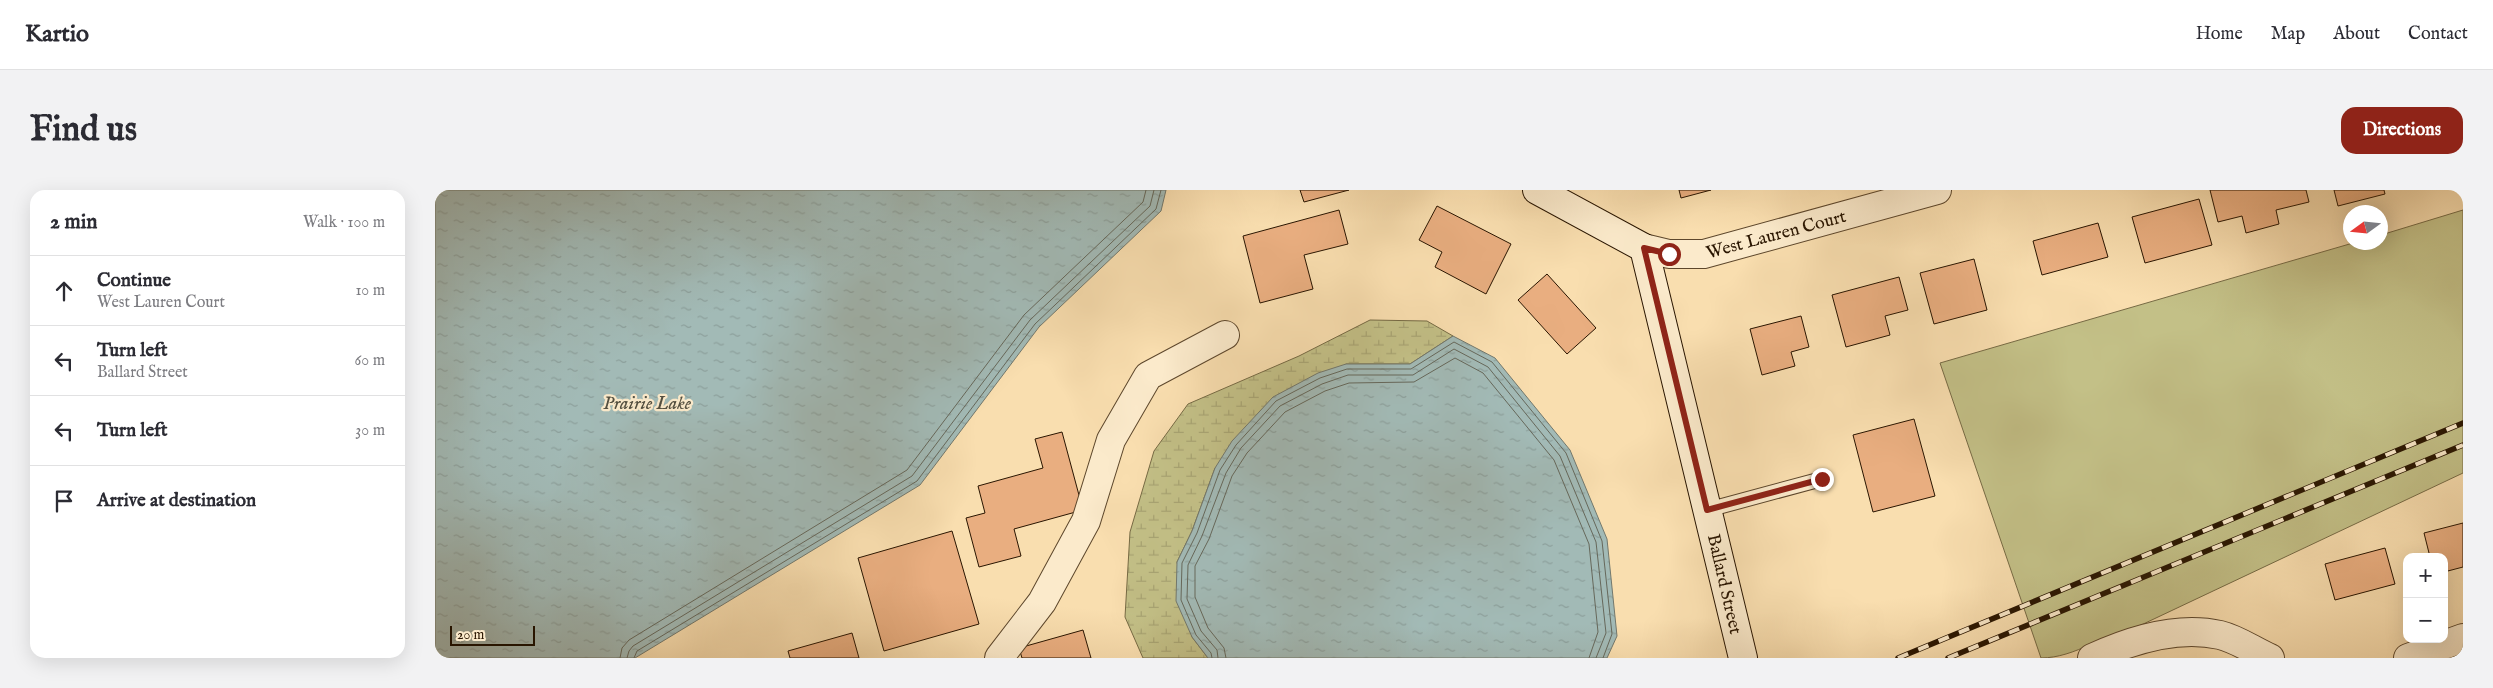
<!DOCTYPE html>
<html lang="en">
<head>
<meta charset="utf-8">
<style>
	body { margin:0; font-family:"IM FELL English",serif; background:#f2f2f3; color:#2b2b33 }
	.controls { position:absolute; right:15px; bottom:15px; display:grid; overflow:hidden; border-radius:10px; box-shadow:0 5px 20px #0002 }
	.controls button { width:45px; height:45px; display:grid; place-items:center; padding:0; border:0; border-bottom:1px solid #e1e1e2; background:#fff; color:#2b2b33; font:25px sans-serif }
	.compass { position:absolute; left:1908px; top:15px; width:45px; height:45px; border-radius:50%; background:#fff; box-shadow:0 5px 20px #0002; rotate:255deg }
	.scale { position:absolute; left:15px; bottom:12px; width:85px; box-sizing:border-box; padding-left:5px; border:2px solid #291500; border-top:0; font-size:14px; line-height:18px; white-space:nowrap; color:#291500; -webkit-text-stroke:4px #fbeacb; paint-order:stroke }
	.stop { position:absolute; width:15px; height:15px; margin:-11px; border:4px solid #8f2418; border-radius:50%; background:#fff }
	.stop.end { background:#8f2418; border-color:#fff; box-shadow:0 1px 5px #0008 }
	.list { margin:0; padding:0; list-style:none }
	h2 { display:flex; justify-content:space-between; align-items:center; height:65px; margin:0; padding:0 20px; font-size:21px }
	h2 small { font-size:16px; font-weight:400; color:#7c7c81 }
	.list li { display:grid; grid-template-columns:32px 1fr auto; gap:15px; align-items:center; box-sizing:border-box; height:70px; padding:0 20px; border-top:1px solid #e1e1e2 }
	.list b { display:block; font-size:19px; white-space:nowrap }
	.list p { margin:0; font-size:16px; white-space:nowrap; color:#7c7c81 }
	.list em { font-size:16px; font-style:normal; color:#7c7c81 }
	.icon { flex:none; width:28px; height:28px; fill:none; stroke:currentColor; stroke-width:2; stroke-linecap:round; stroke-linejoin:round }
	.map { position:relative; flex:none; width:2028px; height:468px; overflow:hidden; border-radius:15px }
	header { display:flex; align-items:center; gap:30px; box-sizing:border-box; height:70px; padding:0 25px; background:#fff; border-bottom:1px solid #e1e1e2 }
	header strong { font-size:24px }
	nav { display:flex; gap:28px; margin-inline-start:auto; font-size:18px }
	.intro { display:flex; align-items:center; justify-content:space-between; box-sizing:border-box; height:120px; padding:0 30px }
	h1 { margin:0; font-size:35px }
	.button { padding:12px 22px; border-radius:15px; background:#8f2418; color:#fff; font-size:18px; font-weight:700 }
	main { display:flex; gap:30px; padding:0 30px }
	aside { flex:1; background:#fff; border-radius:15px; box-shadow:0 5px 20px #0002 }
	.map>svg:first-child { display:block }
</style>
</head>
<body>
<header>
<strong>Kartio</strong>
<nav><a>Home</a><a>Map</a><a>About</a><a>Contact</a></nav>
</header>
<div class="intro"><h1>Find us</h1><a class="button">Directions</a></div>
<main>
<aside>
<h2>2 min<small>Walk · 100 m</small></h2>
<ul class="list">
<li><svg class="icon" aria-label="ahead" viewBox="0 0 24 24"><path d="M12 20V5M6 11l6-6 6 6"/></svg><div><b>Continue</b><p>West Lauren Court</p></div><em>10 m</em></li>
<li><svg class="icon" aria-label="left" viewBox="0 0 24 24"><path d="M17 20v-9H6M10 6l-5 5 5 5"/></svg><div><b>Turn left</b><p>Ballard Street</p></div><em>60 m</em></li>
<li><svg class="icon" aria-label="left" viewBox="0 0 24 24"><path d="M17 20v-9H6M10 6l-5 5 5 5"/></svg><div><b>Turn left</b></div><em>30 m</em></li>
<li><svg class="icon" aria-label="arrive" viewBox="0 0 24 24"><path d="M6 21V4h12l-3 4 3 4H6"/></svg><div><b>Arrive at destination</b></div></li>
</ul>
</aside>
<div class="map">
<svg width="2028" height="468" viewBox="0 0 2028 468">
	<defs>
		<pattern id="wetland-marsh" width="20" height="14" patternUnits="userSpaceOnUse" patternTransform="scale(1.25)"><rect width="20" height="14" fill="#c3c087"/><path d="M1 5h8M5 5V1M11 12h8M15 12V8" fill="none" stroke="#a8a473"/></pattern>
		<pattern id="water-ripples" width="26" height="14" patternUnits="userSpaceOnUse" patternTransform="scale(1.25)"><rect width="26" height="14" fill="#a2bab6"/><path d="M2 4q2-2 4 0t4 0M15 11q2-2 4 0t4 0" fill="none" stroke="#8c9f9b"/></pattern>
	</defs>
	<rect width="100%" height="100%" fill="#f9deaf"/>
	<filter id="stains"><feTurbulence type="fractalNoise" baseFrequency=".004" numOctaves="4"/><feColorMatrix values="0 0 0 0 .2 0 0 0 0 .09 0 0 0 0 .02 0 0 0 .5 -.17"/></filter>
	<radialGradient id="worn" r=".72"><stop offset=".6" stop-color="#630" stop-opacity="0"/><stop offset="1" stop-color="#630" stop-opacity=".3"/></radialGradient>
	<path fill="#c3c087" stroke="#766a44" d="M2028,20V283L1704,436C1671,443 1640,468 1606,468L1505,173L1918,53L1946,52V45Z"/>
	<polygon fill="url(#wetland-marsh)" stroke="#766a44" points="935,130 992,131 1018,146 975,174 911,174 780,278 757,341 742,372 757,447 773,468 708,468 690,427 695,342 719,261 753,214 864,166"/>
	<g fill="url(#water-ripples)" stroke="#72786d">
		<polygon points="0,0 731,0 726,21 604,137 485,295 200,468 0,468"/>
		<polygon points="1018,146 1060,168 1135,260 1172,349 1182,446 1172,468 773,468 757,447 741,411 742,372 757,341 780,278 797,251 838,207 883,183 911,174 975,174"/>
	</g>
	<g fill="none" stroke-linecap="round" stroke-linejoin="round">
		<g stroke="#66685b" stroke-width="1">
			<polyline points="185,468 187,458 194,450 472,280 589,125 708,12 711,0"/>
			<polyline points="192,468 194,461 198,456 477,286 595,130 715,16 719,0"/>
			<polyline points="199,468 202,461 482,291 600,134 721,19 726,0"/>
			<polyline points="777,468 776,463 761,445 746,410 747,373 762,343 785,280 801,255 841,211 885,188 912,179 976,179 1019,152 1057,172 1131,263 1167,351 1177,444 1168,468"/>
			<polyline points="783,468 782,460 766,441 752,409 753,375 767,346 791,283 806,258 845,216 887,194 913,185 978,185 1019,159 1053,177 1125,266 1161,352 1171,443 1161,468"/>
			<polyline points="791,468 789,458 773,438 760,407 760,376 774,349 797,286 812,263 850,222 890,201 914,193 979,192 1020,168 1048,183 1119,270 1154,354 1163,442 1154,468"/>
		</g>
	</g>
	<g fill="#e9ae80" stroke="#291500">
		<polygon points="865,0 914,0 869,12"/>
		<polygon points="1244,0 1276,0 1246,8"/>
		<polygon points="1775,0 1871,0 1874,12 1841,20 1844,34 1811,43 1807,26 1783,32"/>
		<polygon points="1899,0 1949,0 1950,4 1903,16"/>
		<polygon points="1764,9 1777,55 1710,73 1697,27"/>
		<polygon points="1002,16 1076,54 1051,104 1000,77 1007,62 984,50"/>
		<polygon points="904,20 913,54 869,65 878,99 825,113 808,46"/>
		<polygon points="1663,33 1673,67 1607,85 1598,51"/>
		<polygon points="1539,69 1552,120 1499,134 1485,83"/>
		<polygon points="1112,84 1161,138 1132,164 1083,110"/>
		<polygon points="1464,87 1473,120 1450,126 1455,145 1411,157 1397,105"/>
		<polygon points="1366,126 1374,157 1356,162 1360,176 1327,185 1315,139"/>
		<polygon points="1479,229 1500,306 1438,322 1418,245"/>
		<polygon points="627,242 648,320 579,339 586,366 544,377 531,328 550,323 543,296 608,278 600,249"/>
		<polygon points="2028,333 2028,377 2009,382 2009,367 1995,367 1989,343"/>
		<polygon points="517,341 544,434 449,461 423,368"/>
		<polygon points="1950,358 1960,394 1900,410 1890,374"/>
		<polygon points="648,440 656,468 587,468 584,458"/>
		<polygon points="417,443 424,468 355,468 353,461"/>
	</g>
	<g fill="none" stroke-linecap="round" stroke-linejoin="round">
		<defs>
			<polyline id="lane" points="1272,320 1387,289"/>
			<g id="street">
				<polyline points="1209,58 1234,64 1269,64 1502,0"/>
				<polyline points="564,468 607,412 651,331 676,250 713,186 790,145"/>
				<path d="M1657,468C1696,450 1742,435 1785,445C1802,449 1819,461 1835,468"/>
				<polyline points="1973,468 2028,448"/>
			</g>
			<polyline id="secondary" points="1102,0 1209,58 1308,468"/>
		</defs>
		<use href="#lane" stroke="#5d472c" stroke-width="16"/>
		<use href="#street" stroke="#5d472c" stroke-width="30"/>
		<use href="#secondary" stroke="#291500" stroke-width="30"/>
		<use href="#lane" stroke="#fbeacb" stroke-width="14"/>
		<use href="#street" stroke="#fbeacb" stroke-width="28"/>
		<use href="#secondary" stroke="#fbeacb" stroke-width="28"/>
		<defs>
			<g id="rail">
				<polyline points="1463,468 2028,233"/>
				<polyline points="1513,468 2028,255"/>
			</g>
		</defs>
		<use href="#rail" stroke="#291500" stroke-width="5.5"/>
		<use href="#rail" stroke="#fbeacb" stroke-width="4" stroke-dasharray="11" stroke-linecap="butt"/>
	</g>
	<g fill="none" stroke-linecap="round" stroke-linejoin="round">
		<polyline stroke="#8f2418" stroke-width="6" points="1234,64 1209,58 1272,320 1387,289"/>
	</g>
	<g text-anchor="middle" stroke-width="4.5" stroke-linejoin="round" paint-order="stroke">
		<g font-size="18" fill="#291500" stroke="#fbeacb">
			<text transform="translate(1341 44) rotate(-15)" y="6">West Lauren Court</text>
			<text transform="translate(1290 394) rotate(77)" y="6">Ballard Street</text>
		</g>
		<g font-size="19" font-style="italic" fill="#534f40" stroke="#fbeacb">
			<text x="212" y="219">Prairie Lake</text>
		</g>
	</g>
	<rect width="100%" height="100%" filter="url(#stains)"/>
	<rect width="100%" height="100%" fill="url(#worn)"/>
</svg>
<div class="controls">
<button>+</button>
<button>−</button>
</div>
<svg class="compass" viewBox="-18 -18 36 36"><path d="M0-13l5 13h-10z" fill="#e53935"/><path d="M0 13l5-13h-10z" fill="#7c7c81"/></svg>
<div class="scale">20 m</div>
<div class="stop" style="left:1234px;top:64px"></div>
<div class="stop end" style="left:1387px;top:289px"></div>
</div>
</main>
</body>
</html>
